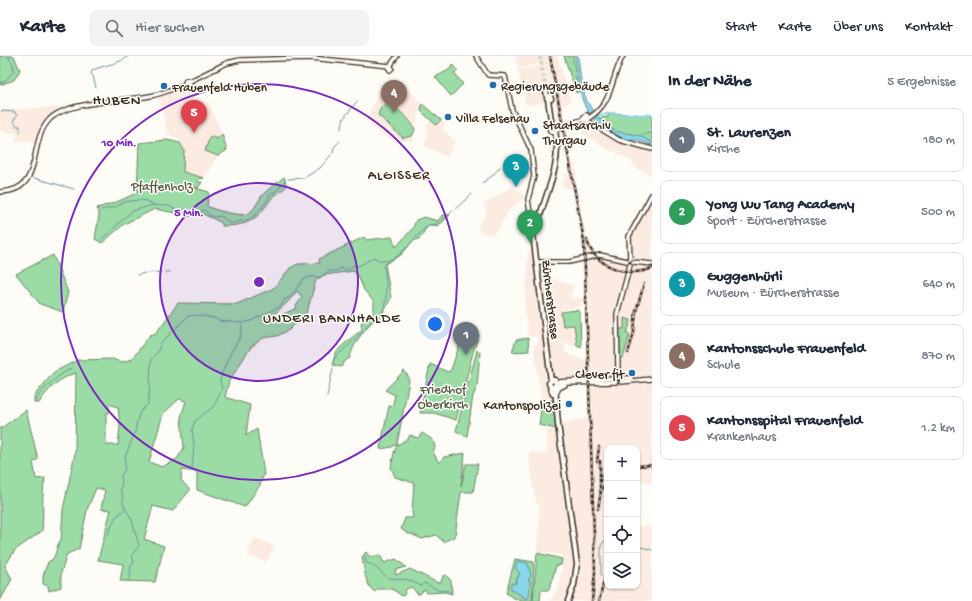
<!DOCTYPE html>
<html lang="de">
<head>
<meta charset="utf-8">
<style>
	body { margin:0; font-family:"Gochi Hand",sans-serif; background:#f2f2f3; color:#1f2937 }
	.controls { position:absolute; right:12px; bottom:12px; display:grid; overflow:hidden; border-radius:8px; box-shadow:0 1px 3px #0004 }
	.controls button { width:36px; height:36px; display:grid; place-items:center; padding:0; border:0; border-bottom:1px solid #e0e1e3; background:#fff; color:#1f2937; font:20px sans-serif }
	.you { position:absolute; left:435px; top:268px; width:14px; height:14px; margin:-10px; border:3px solid #fff; border-radius:50%; background:#1a73e8; box-shadow:0 0 0 6px #1a73e833 }
	.badge { display:grid; place-items:center; width:26px; height:26px; border-radius:50%; background:#1f6fb2; color:#fff; font-size:13px; font-weight:700 }
	.pin { position:absolute; translate:-50% -33px; filter:drop-shadow(0 1px 2px #0008) }
	.pin::after { content:''; position:absolute; top:21px; width:14px; height:12px; background:inherit; clip-path:polygon(0 0,100% 0,50% 100%) }
	.list { margin:0; padding:0; list-style:none }
	h2 { display:flex; justify-content:space-between; align-items:center; height:52px; margin:0; padding:0 16px; font-size:17px }
	h2 small { font-size:13px; font-weight:400; color:#747a83 }
	.list li { display:grid; grid-template-columns:26px 1fr auto; gap:12px; align-items:center; box-sizing:border-box; height:64px; margin:0 8px 8px; padding:0 8px; border:1px solid #e0e1e3; border-radius:8px }
	.list b { display:block; font-size:15px; white-space:nowrap }
	.list p { margin:0; font-size:13px; white-space:nowrap; color:#747a83 }
	.list em { font-size:13px; font-style:normal; color:#747a83 }
	.icon { flex:none; width:22px; height:22px; fill:none; stroke:currentColor; stroke-width:2; stroke-linecap:round; stroke-linejoin:round }
	.map { position:relative; flex:none; width:652px; height:545px; overflow:hidden }
	header { display:flex; align-items:center; gap:24px; box-sizing:border-box; height:56px; padding:0 20px; background:#fff; border-bottom:1px solid #e0e1e3 }
	header strong { font-size:19px }
	nav { display:flex; gap:22px; margin-inline-start:auto; font-size:14px }
	.search { width:280px; height:36px; background:#f2f2f3; display:flex; align-items:center; gap:10px; box-sizing:border-box; padding:0 14px; border-radius:8px; color:#747a83; font-size:15px }
	main { display:flex }
	aside { flex:1; background:#fff }
	.map>svg:first-child { display:block }
</style>
</head>
<body>
<header>
<strong>Karte</strong>
<div class="search"><svg class="icon" aria-label="search" viewBox="0 0 24 24"><circle cx="10" cy="10" r="6"/><path d="M15 15l6 6"/></svg>Hier suchen</div>
<nav><a>Start</a><a>Karte</a><a>Über uns</a><a>Kontakt</a></nav>
</header>
<main>
<div class="map">
<svg width="652" height="545" viewBox="0 0 652 545">
	<rect width="100%" height="100%" fill="#fdfcf7"/>
	<filter id="ink" filterUnits="userSpaceOnUse"><feTurbulence type="fractalNoise" baseFrequency=".025" numOctaves="2"/><feDisplacementMap in="SourceGraphic" scale="8" xChannelSelector="R" yChannelSelector="G"/><feConvolveMatrix kernelMatrix="1 2 1 2 8 2 1 2 1" color-interpolation-filters="sRGB"/></filter>
	<g filter="url(#ink)">
		<g fill="#fcebe0">
			<polygon points="515,0 557,0 571,46 563,49 571,103 574,105 577,118 575,121 576,131 587,185 595,199 627,205 630,203 630,177 652,136 652,428 637,423 637,392 607,392 607,530 637,530 637,470 642,471 644,469 652,471 652,545 568,545 576,516 558,368 589,362 588,326 553,328 538,218 574,230 570,243 582,242 582,250 561,254 563,270 575,269 577,291 564,286 565,297 587,305 582,180 574,135 561,129 566,118 570,118 555,44 557,44 554,31 547,28 544,7 541,6 539,8 518,13"/>
			<polygon points="538,10 541,12 547,46 526,49 518,14"/>
			<polygon points="184,30 191,32 196,41 210,49 228,92 227,95 217,101 203,123 183,116 184,94 178,82 168,78 159,41"/>
			<polygon points="405,31 421,46 413,85 386,82 370,69 369,64 367,63 380,32 395,42"/>
			<polygon points="60,51 61,54 50,61 45,67 36,87 16,84 17,77 0,75 0,54"/>
			<polygon points="431,64 436,69 441,64 446,68 442,73 455,85 447,101 425,90 428,75 426,72"/>
			<polygon points="585,64 610,79 652,93 652,120 637,113 630,105 613,94 611,96 583,77"/>
			<polygon points="513,131 525,141 509,155 496,176 493,179 482,177 477,173 487,155 483,148"/>
			<polygon points="534,195 553,344 542,346 534,295 534,289 538,288 537,280 528,280 525,251 528,196"/>
			<polygon points="547,372 557,374 574,500 574,525 566,545 550,545 556,535 559,534 563,502 561,499 537,496 540,449 537,448 534,437 529,399 530,396 547,398"/>
			<polygon points="254,482 275,490 266,506 248,499"/>
		</g>
		<g fill="#9bdca6" stroke="#6b8362" fill-rule="evenodd">
			<polygon points="0,0 14,0 20,14 14,24 0,29"/>
			<polygon points="564,0 573,0 578,36 576,37"/>
			<polygon points="453,8 458,15 454,17 463,28 451,40 435,21 449,14"/>
			<path d="M386,48C395,49 413,66 415,74L412,80L403,82L378,59L381,51Z"/>
			<polygon points="422,48 441,64 436,69 421,55"/>
			<path d="M609,57L652,59V88C648,85 644,83 641,81C630,75 612,81 605,66L603,67L598,62L608,61Z"/>
			<polygon points="222,78 227,94 218,100 205,95 210,80 217,83"/>
			<path d="M167,84L180,87L184,94L183,116L204,122L198,123V126H202L198,132L188,130L209,136L207,150C213,154 242,161 248,158C254,154 257,147 261,141C267,133 277,127 284,121L287,130L277,138L274,139C258,162 252,170 222,170V167L203,158L191,160L155,153L124,168L102,187L95,183L99,159L97,152L114,147L137,137L139,87Z"/>
			<path d="M442,159H450L438,170L434,169L427,171L420,182L412,186L401,199L385,208L391,242L381,260C369,264 351,291 350,302L346,304L341,311L333,309C332,293 352,283 362,273L361,267L374,256V246L364,234L359,222L354,215L324,219L316,224L307,256L289,274L277,280L263,282L251,291L229,325L225,341L250,349L246,380L257,373L264,418L260,429L245,451L197,434V416L182,414L181,424L190,434L173,455L153,450L144,483L164,490L155,526L120,525L123,508L98,504L111,454L101,453L105,434L96,432L87,454L79,493L67,498L61,517V531L49,535L48,530L43,528V520L48,506L53,503C56,498 57,487 61,484L63,454L75,397L76,317C59,322 48,333 39,347H34V340L54,316L78,304L112,303L122,306L132,303L150,279L156,277L178,247L237,248L274,232L290,212L298,208L320,207L319,203L364,181L366,184L392,181L396,191L413,172L416,164L424,161L438,165ZM297,235L302,241L296,250L297,252L272,263V259C282,253 290,244 297,235ZM179,343L186,345L181,361L184,392L177,403L162,411L149,406L163,358ZM109,348L118,351L120,371L118,389H106V358L109,357Z"/>
			<polygon points="53,199 68,236 63,256 40,248 16,218"/>
			<polygon points="577,254 580,257 581,291 577,289 574,269 563,270 561,256"/>
			<polygon points="624,262 631,264 627,277 630,279 623,302 620,301 619,273 624,273"/>
			<polygon points="467,274 479,279 473,296 456,364 434,357 420,357 430,308 448,316 451,314 458,293"/>
			<polygon points="528,282 529,295 512,296 516,284"/>
			<polygon points="477,294 480,296 477,331 473,340 467,381 456,375"/>
			<polygon points="404,315 408,320 409,325 397,388 392,391 380,393 389,350 392,351 395,339 385,334"/>
			<polygon points="553,344 557,373 539,369 542,346"/>
			<path d="M26,354L38,403L33,406L36,423L45,422C41,440 44,457 42,475L15,494L5,510L12,523L0,545V373Z"/>
			<polygon points="422,377 433,384 435,391 433,396 439,407 444,401 465,397 461,431 466,408 478,408 473,436 461,436 455,480 444,486 436,479 422,483 411,478 408,478 401,473 405,462 413,462 412,456 414,427 395,421 391,411 394,397 397,389 408,383 410,379 418,382"/>
			<path d="M366,496L370,501L380,499L384,507L396,503L406,511L395,514L396,519L410,513L438,527L441,526L443,520L446,519L451,525L452,538L445,536L427,537L425,533L420,538H417L412,531L406,533L404,539L402,540L392,533H378L375,536C365,530 364,511 362,501Z"/>
			<polygon points="537,497 562,503 561,509 556,510 549,534 541,534 540,545 533,545"/>
			<path d="M515,503L534,506L532,545L516,543L506,537ZM520,517L528,522L527,543L511,533Z"/>
		</g>
		<g fill="#8ad6eb" stroke="#6a9199">
			<path d="M575,0H578C582,31 581,43 603,67L605,66C612,79 629,76 641,80C645,82 647,85 652,86V89C647,88 645,86 641,85C636,83 631,84 626,83C581,66 580,43 575,0Z"/>
			<polygon points="517,505 528,507 531,520 528,524 530,524 529,541 527,543 511,533 511,527 515,528 520,517 515,513"/>
		</g>
		<g fill="none" stroke-linecap="round" stroke-linejoin="round">
			<g stroke="#6a9199" stroke-width="1">
				<polyline points="122,4 129,0"/>
				<polyline points="0,27 5,25 14,15 13,8 8,0"/>
				<polyline points="96,32 93,20 91,18 92,14 121,5"/>
				<polyline points="1,55 15,56 17,60 13,65"/>
				<polyline points="14,65 17,70 20,70 20,73"/>
				<polyline points="341,73 344,62 358,44"/>
				<polyline points="20,75 20,76"/>
				<polyline points="642,78 652,77"/>
				<polyline points="333,97 334,91 340,85"/>
				<polyline points="34,122 74,133"/>
				<polyline points="288,123 304,122 320,112 331,99"/>
				<polyline points="482,127 492,120 500,111"/>
				<path d="M101,154L116,151L124,146L139,144L147,145L153,149L169,150L179,155L187,153L196,157L204,154C211,160 211,162 221,160L231,168C237,164 245,166 251,162C258,157 266,148 270,139L276,135L285,125"/>
				<polyline points="438,168 472,138"/>
				<polyline points="101,184 132,155 153,149"/>
				<polyline points="165,216 170,216"/>
				<polyline points="148,217 161,216"/>
				<polyline points="137,219 145,217"/>
				<path d="M365,272C369,265 377,263 381,258C388,249 387,219 383,209"/>
				<polyline points="333,307 334,303 362,276"/>
				<path d="M150,328L151,303L157,297L161,287L188,260L196,259L214,262L219,265L242,267L251,265L281,250L284,244L291,240L303,224L309,221H321L329,215H336L340,212L346,214L355,209L359,210L374,201L378,204L388,205C391,202 395,202 399,199C409,190 417,179 428,169L437,168"/>
				<polyline points="327,340 333,312"/>
				<path d="M36,345C39,334 61,318 71,312"/>
				<polyline points="194,389 192,374 195,365 213,351 217,344 222,333 220,324 222,317 231,296 241,280 242,267"/>
				<polyline points="192,412 194,391"/>
				<polyline points="108,478 115,462 125,453"/>
				<polyline points="637,490 652,494"/>
				<polyline points="365,500 366,507 373,509 388,522 409,524 421,530 424,527 438,534 448,535"/>
				<polyline points="601,519 601,490 604,485 607,485"/>
				<polyline points="128,524 131,520 130,512 134,506 132,499 139,490 132,464 123,448 123,441 120,433 122,428 121,419 125,414 125,401 135,376 137,365 140,356 148,348 150,330"/>
				<polyline points="450,535 451,537"/>
			</g>
			<polyline stroke="#8ad6eb" stroke-width="2" points="594,60 606,58 652,59"/>
			<polyline stroke="#d6d2cc" stroke-width="4" stroke-dasharray="4 2" stroke-linecap="butt" points="540,0 546,34"/>
			<defs>
				<g id="secondary">
					<polyline points="476,0 488,19 505,20 512,54 531,94 534,120 528,143 533,178"/>
					<polygon points="390,10 392,12 390,14 388,11"/>
					<polyline points="390,10 397,0"/>
					<polyline points="190,25 227,7 240,4 311,2 390,10"/>
					<path d="M589,62C614,46 610,23 623,0"/>
					<polyline points="586,64 619,84 652,93"/>
					<polyline points="567,69 581,64 587,64 587,59 584,60 584,64"/>
					<polyline points="556,74 562,71"/>
					<path d="M0,136C46,135 26,87 50,63C68,45 125,45 150,40C162,38 174,32 185,28L189,29L190,25L186,24L185,28"/>
					<polyline points="630,203 629,180 652,138"/>
					<polyline points="537,206 569,206 600,199 627,205"/>
					<polyline points="633,206 652,208"/>
					<polyline points="617,321 618,315 617,258 630,209"/>
					<polyline points="621,322 631,322"/>
					<polyline points="557,326 616,322"/>
					<polyline points="621,326 652,323"/>
					<polyline points="557,330 566,327 616,326"/>
					<polyline points="556,338 559,332 565,329"/>
				</g>
				<g id="primary">
					<polyline points="546,34 547,42 551,43 550,40 548,40"/>
					<polyline points="548,43 552,71"/>
					<circle cx="553" cy="73" r="3"/>
					<polyline points="537,170 533,178 551,325"/>
					<path d="M537,171C544,139 563,110 555,75"/>
					<polyline points="551,331 556,330 555,324 552,324 549,327 553,338"/>
					<polyline points="555,331 558,368 577,508 574,529 568,545"/>
				</g>
			</defs>
			<use href="#secondary" stroke="#3b2a1e" stroke-width="6"/>
			<use href="#primary" stroke="#3b2a1e" stroke-width="7"/>
			<use href="#secondary" stroke="#fdfcf7" stroke-width="3.5"/>
			<use href="#primary" stroke="#fdfcf7" stroke-width="4"/>
			<defs>
				<g id="rail">
					<polyline points="550,0 584,185 594,479 595,517 592,545"/>
					<path d="M587,184C593,210 629,223 652,212"/>
					<polyline points="635,259 644,228"/>
					<polyline points="628,297 634,276 636,255"/>
					<polyline points="597,406 599,391"/>
					<polyline points="637,410 652,409"/>
					<polyline points="600,435 600,405"/>
					<polyline points="598,453 601,435 607,425"/>
					<polyline points="599,545 607,513"/>
				</g>
			</defs>
			<use href="#rail" stroke="#3b2a1e" stroke-width="2.5"/>
			<use href="#rail" stroke="#fdfcf7" stroke-width="1" stroke-dasharray="3" stroke-linecap="butt"/>
		</g>
	</g>
	<circle cx="259" cy="226" r="99" fill="#7b2cbf" fill-opacity=".12"/>
	<g fill="none" stroke="#7b2cbf" stroke-width="2">
		<circle cx="259" cy="226" r="99"/>
		<circle cx="259" cy="226" r="198"/>
	</g>
	<g fill="#1f6fb2" stroke="#fdfcf7" stroke-width="1.5">
		<circle cx="493" cy="29" r="4"/>
		<circle cx="164" cy="30" r="4"/>
		<circle cx="448" cy="61" r="4"/>
		<circle cx="535" cy="75" r="4"/>
		<circle cx="632" cy="317" r="4"/>
		<circle cx="569" cy="348" r="4"/>
	</g>
	<g text-anchor="middle" stroke-width="3" stroke-linejoin="round" paint-order="stroke">
		<g font-size="13" fill="#3b2a1e" stroke="#fdfcf7" text-anchor="start">
			<text x="501" y="34">Regierungsgebäude</text>
			<text x="172" y="35">Frauenfeld Huben</text>
			<text x="456" y="66">Villa Felsenau</text>
			<text x="543" y="73">Staatsarchiv<tspan x="543" dy="15">Thurgau</tspan></text>
			<text x="624" y="322" text-anchor="end">Clever fit</text>
			<text x="561" y="353" text-anchor="end">Kantonspolizei</text>
		</g>
		<g font-size="13" fill="#585f47" stroke="#fdfcf7">
			<text x="162" y="134">Pfaffenholz</text>
			<text x="443" y="337">Friedhof<tspan x="443" dy="15">Oberkirch</tspan></text>
		</g>
		<g font-size="13" fill="#3b2a1e" stroke="#fdfcf7">
			<text transform="translate(552 243) rotate(83)" y="5">Zürcherstrasse</text>
		</g>
		<g font-size="14" letter-spacing="1" fill="#3b2a1e" stroke="#fdfcf7">
			<text x="399" y="123">ALGISSER</text>
			<text x="332" y="266">UNDERI BANNHALDE</text>
		</g>
		<g font-size="15" letter-spacing="1" fill="#3b2a1e" stroke="#fdfcf7">
			<text x="117" y="48">HUBEN</text>
		</g>
	</g>
	<circle cx="259" cy="226" r="6" fill="#7b2cbf" stroke="#fdfcf7" stroke-width="2"/>
	<g font-size="12" text-anchor="middle" font-weight="bold" fill="#7b2cbf" stroke="#fdfcf7" stroke-width="3" stroke-linejoin="round" paint-order="stroke">
		<text x="119" y="90">10 Min.</text>
		<text x="189" y="160">5 Min.</text>
	</g>
</svg>
<div class="controls">
<button>+</button>
<button>−</button>
<button><svg class="icon" aria-label="locate" viewBox="0 0 24 24"><circle cx="12" cy="12" r="6"/><path d="M12 2v4M12 18v4M2 12h4M18 12h4"/></svg></button>
<button><svg class="icon" aria-label="layers" viewBox="0 0 24 24"><path d="M12 4l9 5-9 5-9-5zM3 14l9 5 9-5"/></svg></button>
</div>
<div class="you"></div>
<div class="pin badge" style="left:466px;top:299px;background:#6b7280">1</div>
<div class="pin badge" style="left:530px;top:187px;background:#2e9e5b">2</div>
<div class="pin badge" style="left:516px;top:131px;background:#0f9aa8">3</div>
<div class="pin badge" style="left:394px;top:57px;background:#8d6e63">4</div>
<div class="pin badge" style="left:194px;top:77px;background:#e0444e">5</div>
</div>
<aside>
<h2>In der Nähe<small>5 Ergebnisse</small></h2>
<ul class="list">
<li><span class="badge" style="background:#6b7280">1</span><div><b>St. Laurenzen</b><p>Kirche</p></div><em>180 m</em></li>
<li><span class="badge" style="background:#2e9e5b">2</span><div><b>Yong Wu Tang Academy</b><p>Sport · Zürcherstrasse</p></div><em>500 m</em></li>
<li><span class="badge" style="background:#0f9aa8">3</span><div><b>Guggenhürli</b><p>Museum · Zürcherstrasse</p></div><em>640 m</em></li>
<li><span class="badge" style="background:#8d6e63">4</span><div><b>Kantonsschule Frauenfeld</b><p>Schule</p></div><em>870 m</em></li>
<li><span class="badge" style="background:#e0444e">5</span><div><b>Kantonsspital Frauenfeld</b><p>Krankenhaus</p></div><em>1.2 km</em></li>
</ul>
</aside>
</main>
</body>
</html>
